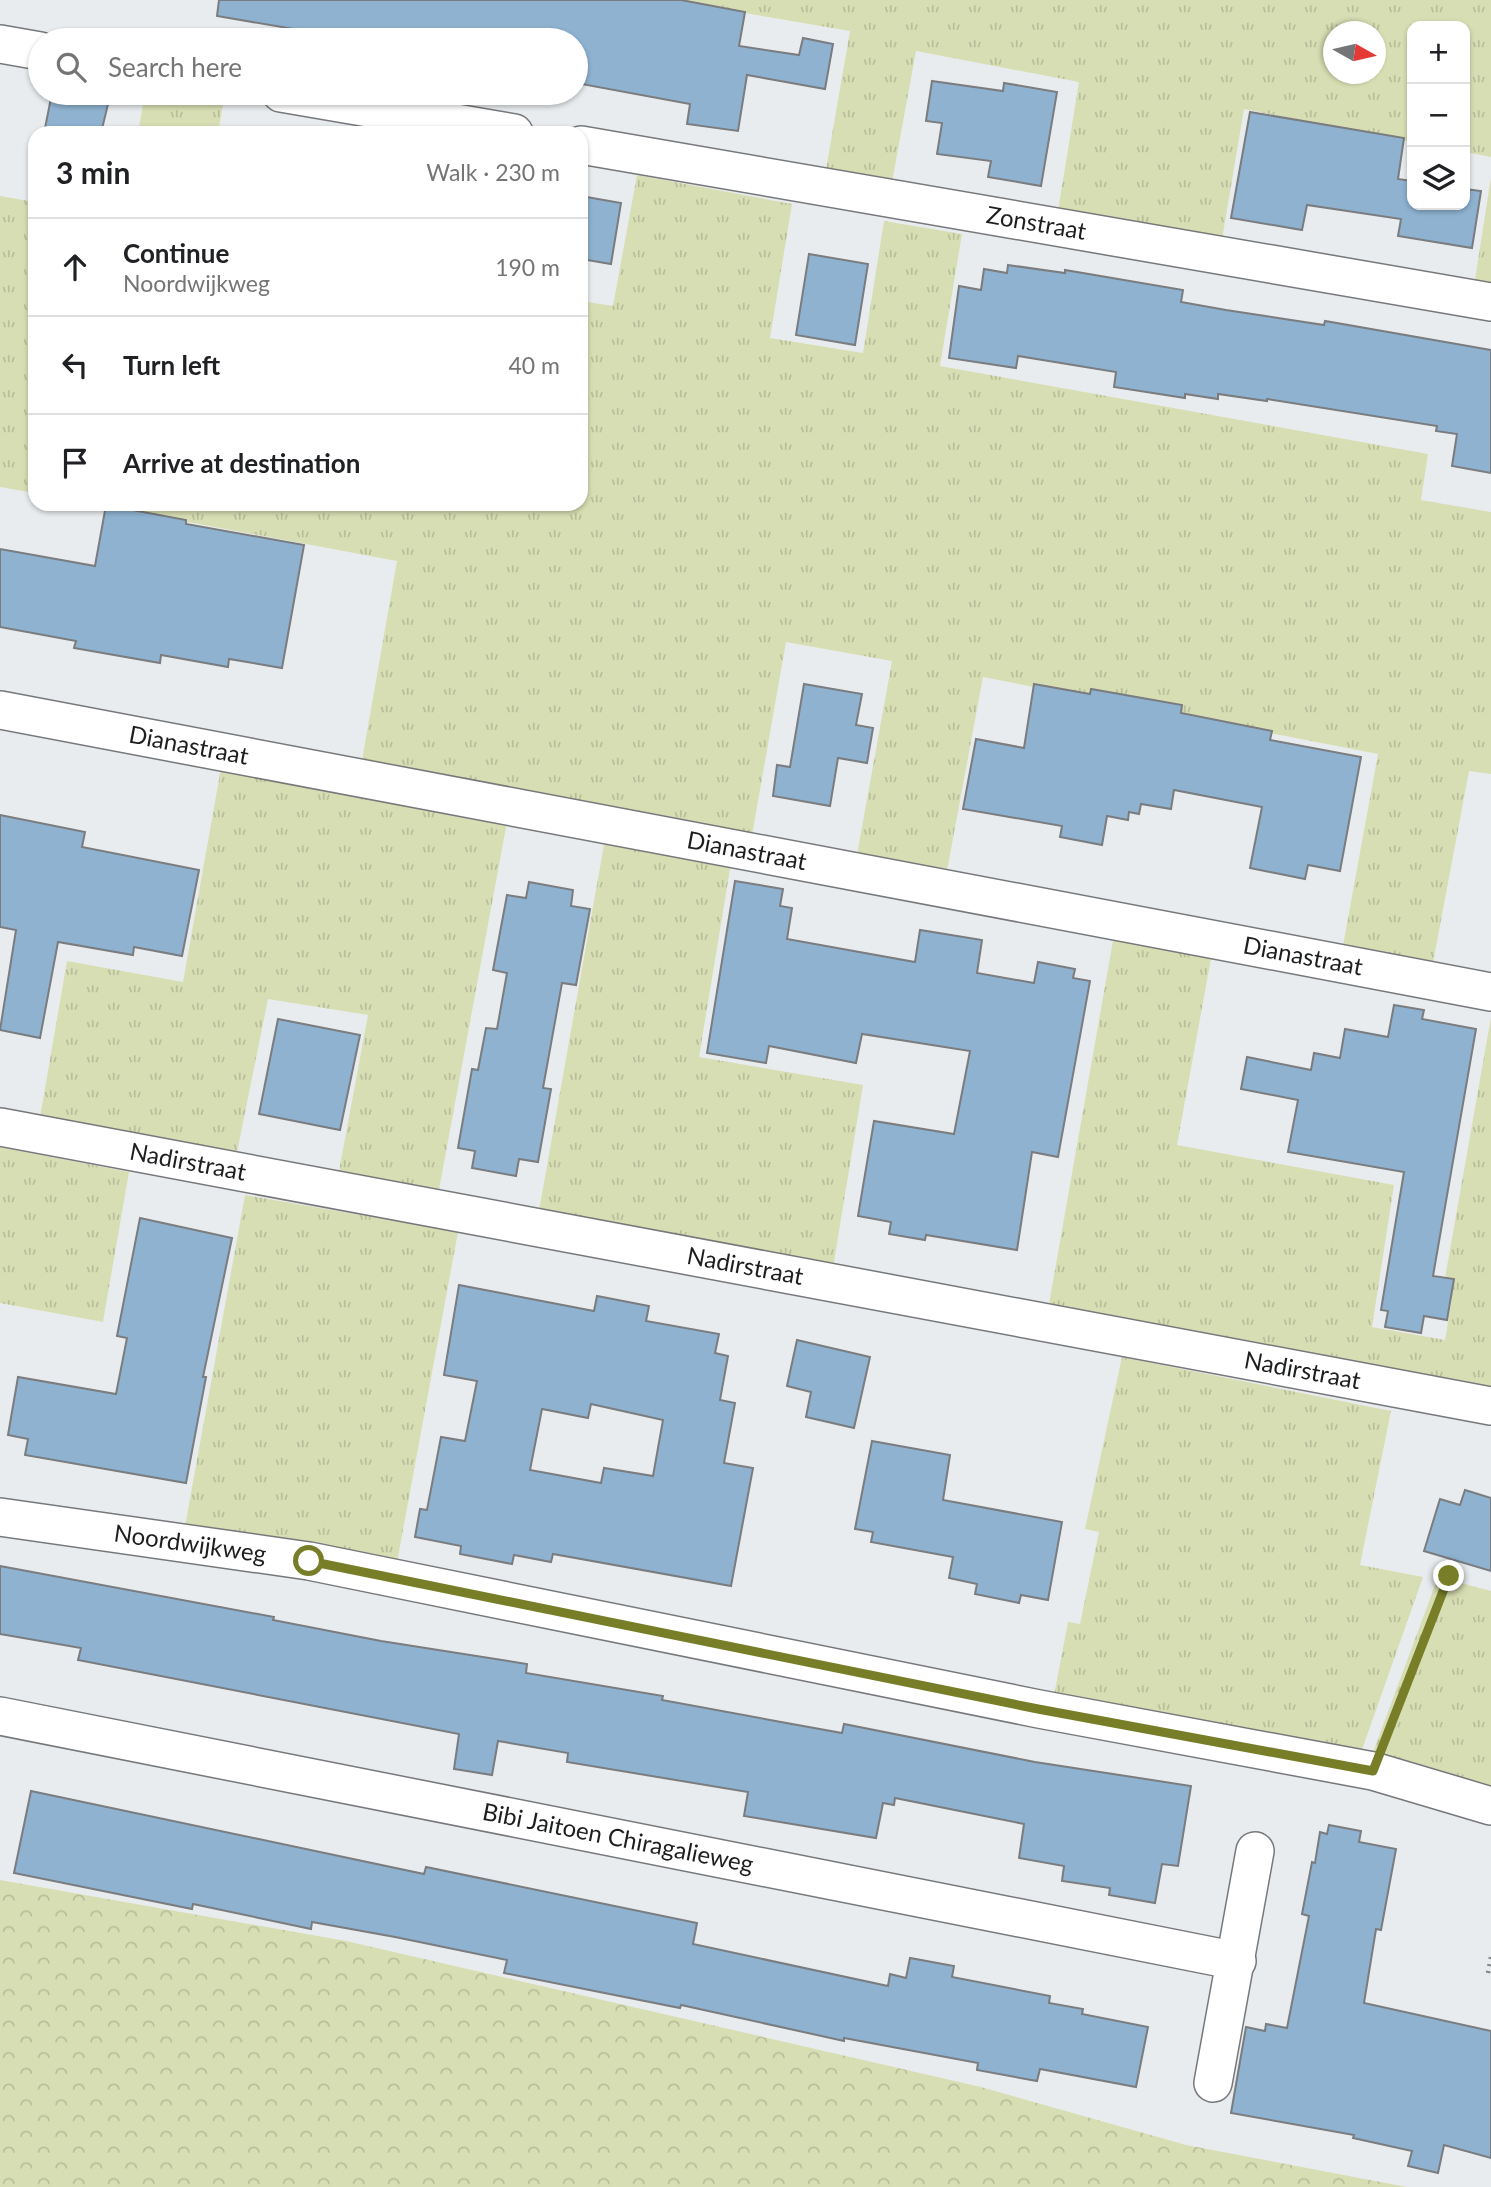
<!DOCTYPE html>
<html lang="en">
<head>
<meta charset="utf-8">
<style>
	body { margin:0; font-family:Lato,sans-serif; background:#f2f2f2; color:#202124 }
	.controls { position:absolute; right:21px; top:21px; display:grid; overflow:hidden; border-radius:14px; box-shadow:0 2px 5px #0004 }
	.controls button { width:63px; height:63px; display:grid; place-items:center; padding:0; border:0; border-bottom:2px solid #e0e0e0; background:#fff; color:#202124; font:35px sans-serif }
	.compass { position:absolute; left:1323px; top:21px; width:63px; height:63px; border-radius:50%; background:#fff; box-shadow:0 2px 5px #0004; rotate:98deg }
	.stop { position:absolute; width:21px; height:21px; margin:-16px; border:5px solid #787e28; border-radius:50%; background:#fff }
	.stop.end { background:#787e28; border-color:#fff; box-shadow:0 2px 7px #0008 }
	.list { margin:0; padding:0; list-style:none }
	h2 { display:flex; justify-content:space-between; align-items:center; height:91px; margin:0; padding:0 28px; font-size:30px }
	h2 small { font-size:23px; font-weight:400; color:#757577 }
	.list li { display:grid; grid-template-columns:46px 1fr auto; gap:21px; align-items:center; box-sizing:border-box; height:98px; padding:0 28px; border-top:2px solid #e0e0e0 }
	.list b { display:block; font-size:26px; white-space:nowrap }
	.list p { margin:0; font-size:23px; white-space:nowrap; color:#757577 }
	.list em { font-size:23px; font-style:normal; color:#757577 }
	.icon { flex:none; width:38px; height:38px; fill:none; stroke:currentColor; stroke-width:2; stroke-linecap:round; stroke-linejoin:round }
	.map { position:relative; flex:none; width:1491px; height:2187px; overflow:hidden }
	.search { position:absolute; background:#fff; box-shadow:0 2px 5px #0004; left:28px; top:28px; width:560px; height:77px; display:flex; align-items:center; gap:18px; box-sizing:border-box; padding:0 24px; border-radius:38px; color:#757577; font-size:26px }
	.panel { position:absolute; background:#fff; box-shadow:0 2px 5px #0004; left:28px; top:126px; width:560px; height:385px; border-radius:21px }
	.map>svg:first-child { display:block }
</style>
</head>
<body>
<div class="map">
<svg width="1491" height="2187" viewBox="0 0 1491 2187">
	<defs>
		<pattern id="grass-tufts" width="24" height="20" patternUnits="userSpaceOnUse" patternTransform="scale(1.75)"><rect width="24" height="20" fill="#d8deb3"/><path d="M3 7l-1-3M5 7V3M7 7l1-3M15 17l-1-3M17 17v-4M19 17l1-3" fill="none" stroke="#b9be9a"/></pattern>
		<pattern id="forest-crowns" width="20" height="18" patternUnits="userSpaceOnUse" patternTransform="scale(1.75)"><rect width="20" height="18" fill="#d8deb3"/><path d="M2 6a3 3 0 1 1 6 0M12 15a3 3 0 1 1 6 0" fill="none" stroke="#b9be9a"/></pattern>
	</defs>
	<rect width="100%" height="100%" fill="#e9ecee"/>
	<g fill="url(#grass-tufts)" fill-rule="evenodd">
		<path d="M669,0H1491V157L1465,152V26H1412V142L1244,109L1220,251L1056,223L1079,82L916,51L890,193L824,181L850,31ZM1334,32H1376V74H1334Z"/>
		<polygon points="145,93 189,93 224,99 218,133 138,133"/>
		<polygon points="637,175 792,204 770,338 863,353 884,221 962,234 940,366 1428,454 1421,500 1491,512 1491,774 1469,771 1432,968 1342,951 1378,754 983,677 946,876 856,860 892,661 786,642 751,841 361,766 397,561 92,504 581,504 581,301 613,306"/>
		<polygon points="1491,177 1491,282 1475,280"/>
		<polygon points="0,196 35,202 35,493 0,487"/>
		<polygon points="221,768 507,822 436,1206 336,1187 368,1015 268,999 234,1167 38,1129 67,961 183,982"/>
		<polygon points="605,839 731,863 699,1057 863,1085 832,1274 537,1222"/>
		<polygon points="1114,935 1212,953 1177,1145 1394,1185 1372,1327 1445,1340 1452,1298 1442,1295 1491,1017 1491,1405 1046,1321"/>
		<polygon points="0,1147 129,1172 103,1322 0,1303"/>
		<polygon points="245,1195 458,1232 393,1584 182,1543"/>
		<polygon points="1122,1357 1391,1411 1360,1565 1423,1577 1352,1778 1051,1711 1068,1622 1080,1624 1099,1532 1085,1529"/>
		<polygon points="1438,1577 1491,1591 1491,1807 1362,1782"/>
	</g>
	<polygon fill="url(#forest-crowns)" points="0,1880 346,1941 981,2087 1186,2145 1407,2187 0,2187"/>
	<g fill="#8eb2d0" stroke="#7a7c7f" stroke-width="2" fill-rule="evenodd">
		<polygon points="219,0 681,0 745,12 739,46 799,55 803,38 833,44 825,89 747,75 738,131 687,124 690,104 576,83 576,40 448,40 396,33 395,40 358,40 217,16"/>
		<polygon points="932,81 1003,91 1004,83 1057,92 1041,186 988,177 991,161 937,154 942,123 926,121"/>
		<polygon points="52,93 74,93 109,100 101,133 44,133"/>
		<polygon points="1250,112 1404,138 1398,179 1412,181 1412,205 1465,205 1465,189 1481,191 1472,248 1398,236 1401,219 1307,205 1302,230 1231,218"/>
		<polygon points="581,196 621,203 611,264 581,259"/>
		<polygon points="809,254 868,264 855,345 796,335"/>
		<polygon points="1008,265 1065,273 1065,270 1183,290 1181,302 1226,310 1324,325 1325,321 1491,350 1491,473 1452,466 1457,434 1436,431 1437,426 1267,399 1267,401 1218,394 1218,399 1185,394 1185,398 1114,387 1116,372 1018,356 1016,368 949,358 959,286 981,290 984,269 1007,273"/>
		<polygon points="106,505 186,520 186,524 304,545 282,668 229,659 228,667 161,655 160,663 74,648 76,641 0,627 0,549 95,566"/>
		<polygon points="804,684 862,694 856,725 873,728 867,763 838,758 830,806 773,796 777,765 790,767"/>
		<polygon points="1034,684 1090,694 1091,689 1182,705 1181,713 1272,731 1270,740 1361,757 1340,871 1308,865 1305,879 1250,868 1262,807 1174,790 1171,809 1141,804 1139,814 1129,812 1128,820 1107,816 1102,845 1060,837 1062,826 963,809 976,739 1024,748"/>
		<polygon points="0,815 85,832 82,847 199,870 182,956 134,947 133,955 58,942 40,1038 0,1030 16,930 0,927"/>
		<polygon points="735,881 783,889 780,906 792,908 787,939 915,962 920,930 982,940 977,973 1034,983 1038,962 1075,969 1073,978 1090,981 1058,1157 1032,1152 1017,1250 926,1235 925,1240 889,1234 891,1222 858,1216 874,1121 954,1134 970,1051 862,1034 856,1063 769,1046 766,1063 707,1053"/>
		<polygon points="529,882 573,890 571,906 590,909 576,985 562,983 543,1088 551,1089 538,1162 519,1159 516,1176 472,1168 475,1151 458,1148 472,1069 478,1070 486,1028 497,1029 507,973 493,970 507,895 526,898"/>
		<polygon points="1394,1005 1424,1010 1422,1019 1476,1029 1433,1276 1454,1279 1447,1320 1424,1316 1421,1333 1385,1327 1388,1311 1381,1310 1404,1172 1288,1152 1298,1100 1241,1089 1247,1057 1311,1070 1314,1053 1340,1058 1345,1029 1388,1037"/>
		<polygon points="278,1019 360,1035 340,1130 259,1114"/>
		<polygon points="140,1218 232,1238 203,1377 206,1377 186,1483 25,1455 28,1439 8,1435 18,1377 116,1394 127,1338 117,1336"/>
		<path d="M459,1285L594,1311L597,1296L649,1306L646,1321L719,1334L715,1353L728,1356L720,1400L735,1403L724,1463L753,1468L731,1586L553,1554L551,1562L514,1555L512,1564L460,1554L461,1546L415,1537L420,1509L427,1510L441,1437L465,1441L477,1381L444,1375ZM591,1404L663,1420L653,1476L604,1468L601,1483L530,1470L542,1409L588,1418Z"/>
		<polygon points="797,1340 870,1357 854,1428 806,1417 811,1392 787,1386"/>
		<polygon points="872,1441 950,1455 943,1500 1062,1522 1048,1600 1021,1595 1019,1603 975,1594 977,1584 949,1578 953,1557 871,1542 873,1532 855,1529"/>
		<polygon points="1465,1490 1491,1498 1491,1571 1424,1551 1440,1499 1460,1505"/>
		<polygon points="0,1566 274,1617 273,1620 381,1641 527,1664 526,1673 663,1696 662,1700 781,1722 842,1733 844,1724 1035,1762 1191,1786 1178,1866 1162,1864 1155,1903 1109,1895 1110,1888 1062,1881 1064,1866 1019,1858 1024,1824 895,1798 894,1805 883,1803 876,1838 744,1816 748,1792 567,1762 568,1753 498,1741 492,1775 454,1769 459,1734 78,1660 81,1648 0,1634"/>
		<polygon points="31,1791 424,1874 426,1867 697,1923 693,1944 888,1986 890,1974 906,1978 910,1958 954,1966 952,1977 1050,1996 1049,2003 1083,2009 1082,2014 1148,2027 1136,2087 1040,2069 1037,2081 977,2070 978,2063 844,2038 844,2041 681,2005 680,2008 504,1973 507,1960 395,1937 312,1922 311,1929 193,1904 192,1909 14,1873"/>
		<polygon points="1329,1825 1361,1831 1359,1842 1396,1849 1381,1930 1376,1929 1364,2003 1491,2031 1491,2158 1444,2145 1438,2173 1408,2166 1412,2151 1353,2138 1354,2135 1231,2113 1246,2027 1265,2031 1266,2024 1287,2028 1309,1916 1302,1914 1312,1862 1315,1863 1320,1832 1327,1834"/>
	</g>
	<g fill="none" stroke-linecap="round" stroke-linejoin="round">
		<defs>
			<g id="street">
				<polyline points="0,44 40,51"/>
				<polyline points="281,93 514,133"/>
				<path id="s1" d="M581,145L1491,302"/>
				<path id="s2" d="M0,710L1491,992"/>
				<path id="s3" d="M0,1127L1491,1406"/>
				<path id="s4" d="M0,1517L309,1561L1039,1709L1373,1771L1491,1806"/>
				<path id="s5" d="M0,1716L1237,1961"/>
				<polyline points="1213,2083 1255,1851"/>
			</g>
		</defs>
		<use href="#street" stroke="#76787b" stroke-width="40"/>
		<g stroke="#828486" stroke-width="4.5" stroke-dasharray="2 5" stroke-linecap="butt">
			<polyline points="1386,1738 1449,1576"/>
			<polyline points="1488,1973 1491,1957"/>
		</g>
		<use href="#street" stroke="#fff" stroke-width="37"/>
	</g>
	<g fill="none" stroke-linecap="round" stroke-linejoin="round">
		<polyline stroke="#787e28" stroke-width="9" points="309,1561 1038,1709 1373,1771 1449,1576"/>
	</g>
	<g text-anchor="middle" stroke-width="6" stroke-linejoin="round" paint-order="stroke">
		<g font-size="24" fill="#1d1e1f" stroke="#e9ecee">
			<text dy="8" stroke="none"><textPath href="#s1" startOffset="462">Zonstraat</textPath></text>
			<text dy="8" stroke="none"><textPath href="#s2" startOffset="192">Dianastraat</textPath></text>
			<text dy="8" stroke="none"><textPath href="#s2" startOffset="760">Dianastraat</textPath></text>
			<text dy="8" stroke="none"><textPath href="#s2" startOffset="1326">Dianastraat</textPath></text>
			<text dy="8" stroke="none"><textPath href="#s3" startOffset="191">Nadirstraat</textPath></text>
			<text dy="8" stroke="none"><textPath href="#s3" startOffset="758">Nadirstraat</textPath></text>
			<text dy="8" stroke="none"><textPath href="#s3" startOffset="1325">Nadirstraat</textPath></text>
			<text dy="8" stroke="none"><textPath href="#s4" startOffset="192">Noordwijkweg</textPath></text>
			<text dy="8" stroke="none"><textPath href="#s5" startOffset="630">Bibi Jaitoen Chiragalieweg</textPath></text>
		</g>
	</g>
</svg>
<div class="controls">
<button>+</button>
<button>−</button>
<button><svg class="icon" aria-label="layers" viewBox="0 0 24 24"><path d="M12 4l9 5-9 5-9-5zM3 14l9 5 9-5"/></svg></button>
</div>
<svg class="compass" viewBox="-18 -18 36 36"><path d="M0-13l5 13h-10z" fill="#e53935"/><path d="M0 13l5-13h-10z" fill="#757577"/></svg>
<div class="stop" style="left:309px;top:1561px"></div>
<div class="stop end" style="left:1449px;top:1576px"></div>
<div class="search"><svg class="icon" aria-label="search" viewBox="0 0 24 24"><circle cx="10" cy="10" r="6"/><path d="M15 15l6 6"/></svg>Search here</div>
<section class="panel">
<h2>3 min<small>Walk · 230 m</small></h2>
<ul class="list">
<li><svg class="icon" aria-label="ahead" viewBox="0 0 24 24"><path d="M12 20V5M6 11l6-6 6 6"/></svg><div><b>Continue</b><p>Noordwijkweg</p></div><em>190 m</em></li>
<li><svg class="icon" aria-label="left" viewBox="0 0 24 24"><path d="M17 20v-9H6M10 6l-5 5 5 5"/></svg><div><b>Turn left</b></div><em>40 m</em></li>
<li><svg class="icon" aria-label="arrive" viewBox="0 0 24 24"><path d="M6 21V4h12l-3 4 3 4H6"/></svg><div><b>Arrive at destination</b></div></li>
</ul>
</section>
</div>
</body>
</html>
